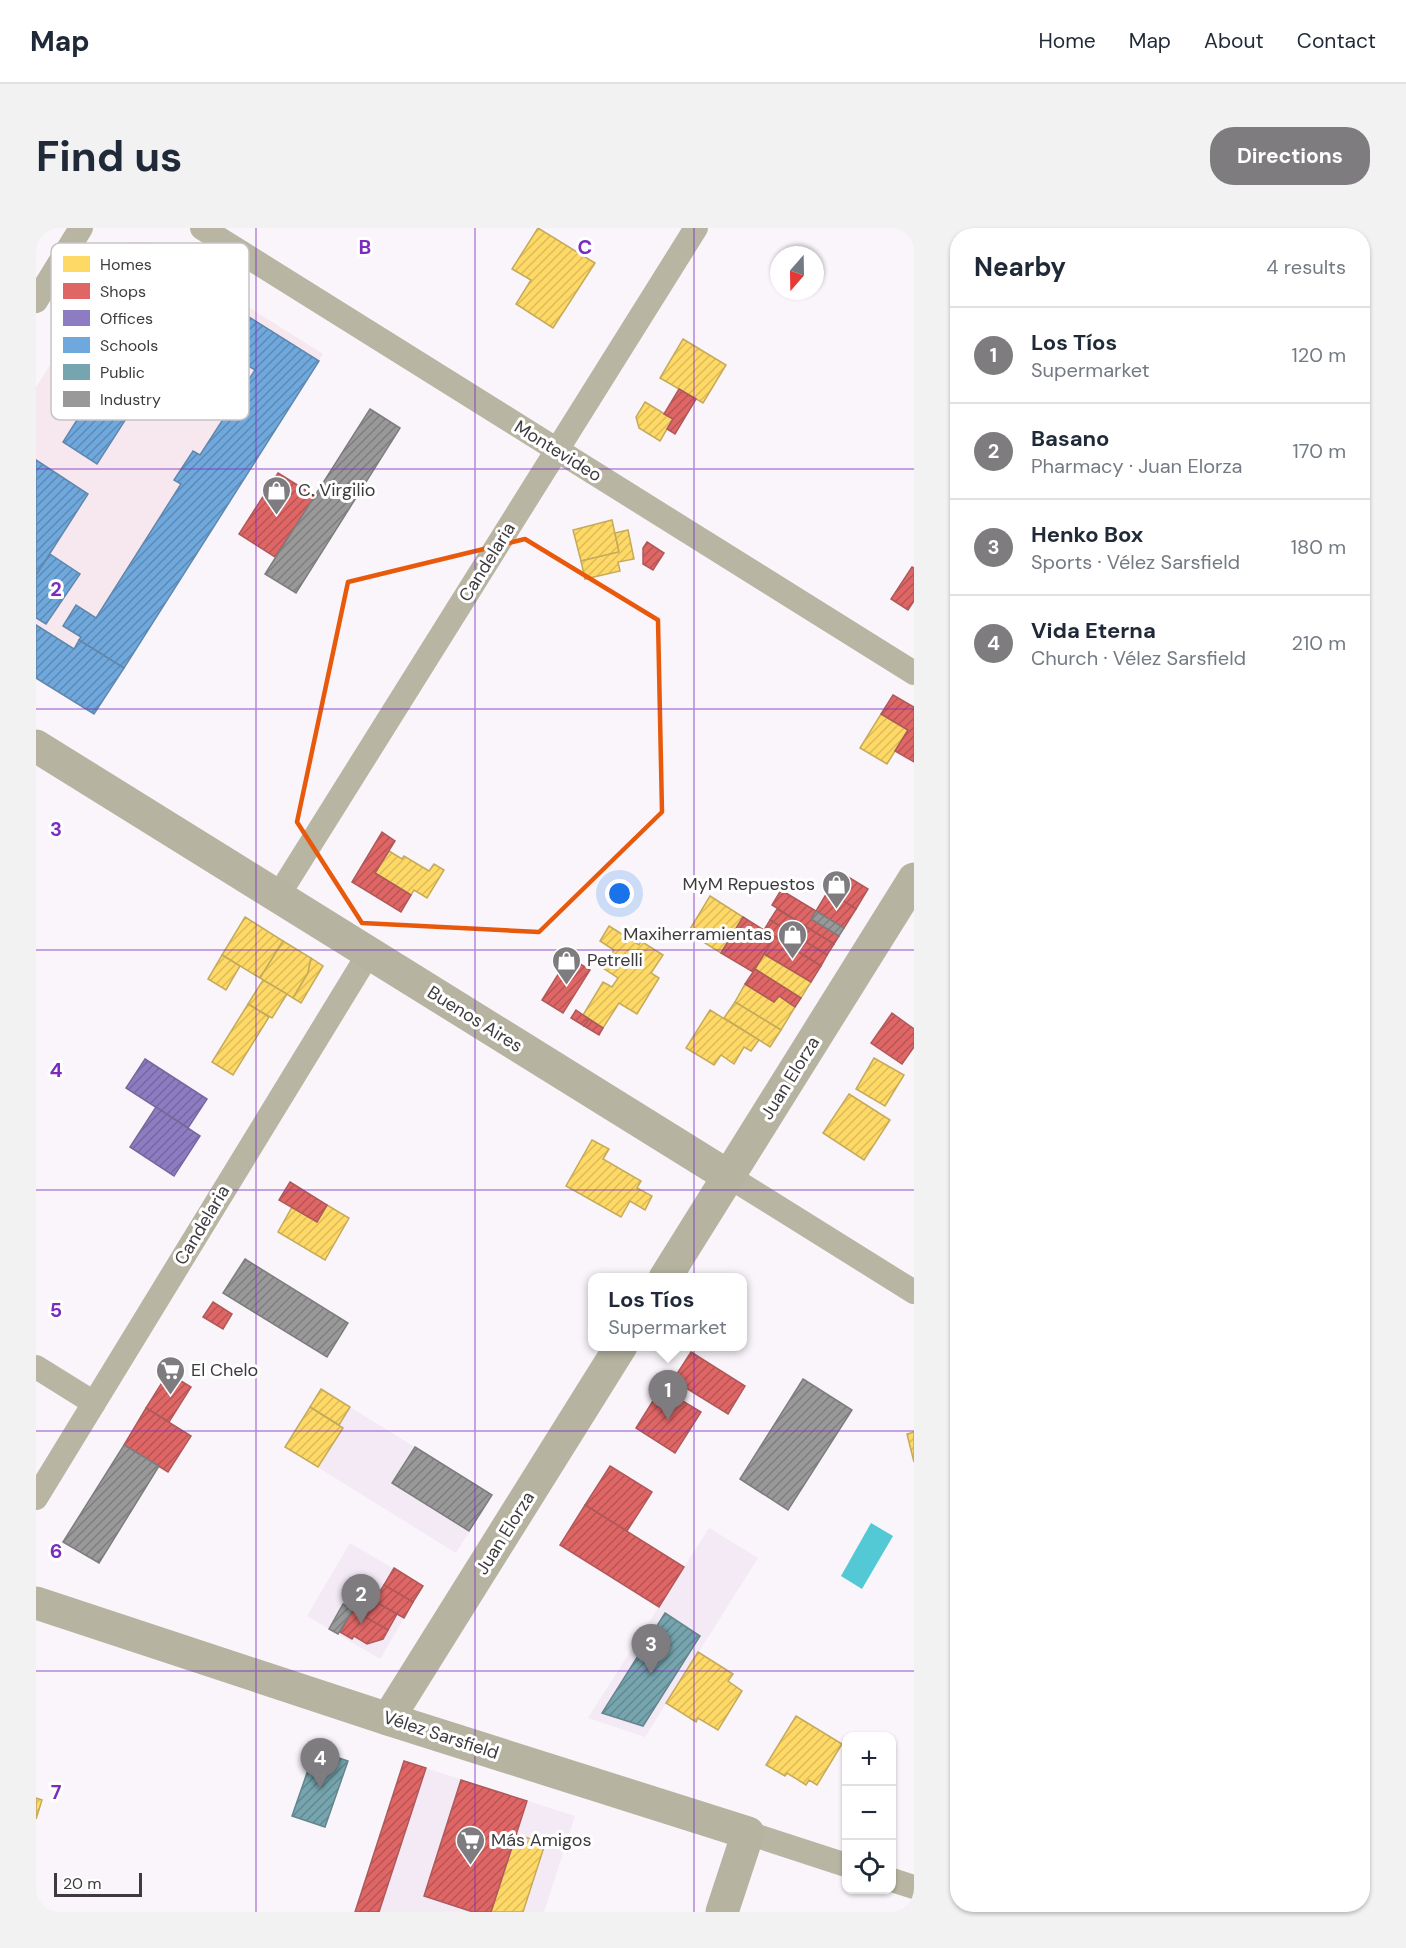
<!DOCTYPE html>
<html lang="en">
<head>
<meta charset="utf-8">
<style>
	body { margin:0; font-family:"DM Sans",sans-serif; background:#f2f2f3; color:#1f2937 }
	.controls { position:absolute; right:18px; bottom:18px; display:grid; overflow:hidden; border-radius:12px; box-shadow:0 2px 4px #0004 }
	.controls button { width:54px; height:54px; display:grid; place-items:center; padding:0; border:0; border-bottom:2px solid #e0e1e3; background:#fff; color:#1f2937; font:30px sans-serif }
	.compass { position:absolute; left:734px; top:18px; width:54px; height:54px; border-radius:50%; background:#fff; box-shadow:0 2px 4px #0004; rotate:200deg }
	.scale { position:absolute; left:18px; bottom:15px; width:88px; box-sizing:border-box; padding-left:6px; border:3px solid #3e3b3f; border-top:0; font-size:16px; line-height:21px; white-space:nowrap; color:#3e3b3f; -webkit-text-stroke:4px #fff; paint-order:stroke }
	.you { position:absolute; left:584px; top:666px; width:21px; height:21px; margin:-15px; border:4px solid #fff; border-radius:50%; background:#1a73e8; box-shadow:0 0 0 9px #1a73e833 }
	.badge { display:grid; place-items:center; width:39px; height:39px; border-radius:50%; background:#7f7c80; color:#fff; font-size:20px; font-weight:700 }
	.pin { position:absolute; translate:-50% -50px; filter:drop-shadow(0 2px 3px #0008) }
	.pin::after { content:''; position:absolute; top:32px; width:21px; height:18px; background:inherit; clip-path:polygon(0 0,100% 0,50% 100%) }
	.popup { position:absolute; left:552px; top:1045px; width:159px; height:78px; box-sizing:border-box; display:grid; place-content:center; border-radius:12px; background:#fff; filter:drop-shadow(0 2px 4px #0005); font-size:20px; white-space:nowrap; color:#747a83 }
	.popup b { font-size:22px; color:#1f2937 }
	.popup::after { content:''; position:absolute; left:50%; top:100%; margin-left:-12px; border:12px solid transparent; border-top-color:#fff }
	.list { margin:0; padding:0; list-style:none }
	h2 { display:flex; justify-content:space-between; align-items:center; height:78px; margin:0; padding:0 24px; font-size:26px }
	h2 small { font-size:20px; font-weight:400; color:#747a83 }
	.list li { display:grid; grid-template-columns:39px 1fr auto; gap:18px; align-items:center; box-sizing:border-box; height:96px; padding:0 24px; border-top:2px solid #e0e1e3 }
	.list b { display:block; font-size:22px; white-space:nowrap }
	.list p { margin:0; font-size:20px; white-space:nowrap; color:#747a83 }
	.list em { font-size:20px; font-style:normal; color:#747a83 }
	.icon { flex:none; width:33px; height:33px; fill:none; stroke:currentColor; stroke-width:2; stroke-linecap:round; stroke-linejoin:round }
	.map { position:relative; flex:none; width:878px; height:1684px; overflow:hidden; border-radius:24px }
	header { display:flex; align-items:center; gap:36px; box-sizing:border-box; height:84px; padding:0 30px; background:#fff; border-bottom:2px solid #e0e1e3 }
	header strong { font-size:28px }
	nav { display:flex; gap:33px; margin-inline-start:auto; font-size:21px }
	.intro { display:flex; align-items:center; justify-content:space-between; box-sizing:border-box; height:144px; padding:0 36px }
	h1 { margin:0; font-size:42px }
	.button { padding:15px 27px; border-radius:24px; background:#7f7c80; color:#fff; font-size:21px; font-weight:700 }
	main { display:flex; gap:36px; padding:0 36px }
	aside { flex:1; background:#fff; border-radius:24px; box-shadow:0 2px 4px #0004 }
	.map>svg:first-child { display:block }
</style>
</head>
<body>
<header>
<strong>Map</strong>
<nav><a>Home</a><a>Map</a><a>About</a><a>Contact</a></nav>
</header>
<div class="intro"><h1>Find us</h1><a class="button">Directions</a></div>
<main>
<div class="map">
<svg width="878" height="1684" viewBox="0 0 878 1684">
	<defs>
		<pattern id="homes-hatch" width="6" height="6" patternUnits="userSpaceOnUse" patternTransform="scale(1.5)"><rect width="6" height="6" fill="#ffd966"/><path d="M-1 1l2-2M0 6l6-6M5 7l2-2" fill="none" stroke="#dcbb5a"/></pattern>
		<pattern id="shops-hatch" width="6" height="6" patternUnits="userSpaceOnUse" patternTransform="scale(1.5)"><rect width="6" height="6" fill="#e06666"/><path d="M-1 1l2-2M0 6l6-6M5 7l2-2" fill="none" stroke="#b75555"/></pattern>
		<pattern id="offices-hatch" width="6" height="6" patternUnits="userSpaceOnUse" patternTransform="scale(1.5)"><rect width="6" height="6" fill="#8e7cc3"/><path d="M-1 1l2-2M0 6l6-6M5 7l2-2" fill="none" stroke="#7567a0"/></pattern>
		<pattern id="schools-hatch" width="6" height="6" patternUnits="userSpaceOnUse" patternTransform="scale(1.5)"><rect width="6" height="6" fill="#6fa8dc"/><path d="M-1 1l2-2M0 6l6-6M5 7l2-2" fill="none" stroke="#5d8ab4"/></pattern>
		<pattern id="public-hatch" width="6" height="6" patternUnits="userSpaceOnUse" patternTransform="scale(1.5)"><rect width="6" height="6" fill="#76a5af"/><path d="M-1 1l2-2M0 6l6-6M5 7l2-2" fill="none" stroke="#628890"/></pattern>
		<pattern id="industry-hatch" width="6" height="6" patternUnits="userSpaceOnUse" patternTransform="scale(1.5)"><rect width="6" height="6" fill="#999"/><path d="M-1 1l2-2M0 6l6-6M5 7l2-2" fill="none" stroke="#7e7e7e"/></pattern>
	</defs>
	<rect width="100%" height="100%" fill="#f9f5fa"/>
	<g fill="#f3eaf6">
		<polygon points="285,1161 456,1267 420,1325 249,1219"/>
		<polygon points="673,1300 722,1330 609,1509 552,1490"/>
		<polygon points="314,1315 387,1358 344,1431 271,1388"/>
		<polygon points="368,1533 539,1588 508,1684 319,1684"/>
	</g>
	<polygon fill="#f7e8ef" points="109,14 287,126 58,486 0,450 0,159 91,15"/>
	<polygon fill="#53c9d6" points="835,1295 857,1308 826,1361 805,1348"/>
	<g fill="url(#homes-hatch)" stroke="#c5aa5a" stroke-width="1.5">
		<polygon points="502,0 559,35 517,100 480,76 495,52 476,41"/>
		<polygon points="647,111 690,137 667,175 624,150"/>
		<polygon points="609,174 637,191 624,213 603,200 600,189"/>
		<polygon points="576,292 583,324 545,333 537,302"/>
		<polygon points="592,302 598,331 582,334 584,343 549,351 545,333 583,324 579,305"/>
		<polygon points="845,486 872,502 851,536 824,520"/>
		<polygon points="353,623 366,631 368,628 393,643 398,636 408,642 391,670 378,662 375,667 339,645"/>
		<polygon points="674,668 707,689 685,725 669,715 671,712 654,701"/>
		<polygon points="209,689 247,713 224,750 186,727"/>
		<polygon points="573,698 603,717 605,713 627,727 615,745 623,750 601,786 583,775 567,800 547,787 567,754 576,759 582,750 567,740 578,722 564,713"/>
		<polygon points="247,713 275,730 272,745 257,770 224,750"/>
		<polygon points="728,726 775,754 765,770 719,741"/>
		<polygon points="186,727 204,738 190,762 172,751"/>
		<polygon points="275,730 287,738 265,775 257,770 272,745"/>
		<polygon points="227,752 251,766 236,790 212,776"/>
		<polygon points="709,756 738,774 743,768 759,779 745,802 699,774"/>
		<polygon points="699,774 745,802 734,819 688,790"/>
		<polygon points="212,776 233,789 197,847 176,834"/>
		<polygon points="674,782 723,812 715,823 708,819 698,836 685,827 678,837 650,820"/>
		<polygon points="838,830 868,847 849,878 820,861"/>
		<polygon points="813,866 854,892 828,932 787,905"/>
		<polygon points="556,912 573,921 567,931 605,953 601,960 616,968 609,982 594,973 585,989 530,958"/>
		<polygon points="291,977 313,990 289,1032 242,1004 256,979 281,994"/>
		<polygon points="285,1161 314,1179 303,1197 274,1179"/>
		<polygon points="274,1179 307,1200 282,1239 249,1219"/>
		<polygon points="878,1204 878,1234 871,1206"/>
		<polygon points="662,1424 697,1446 692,1453 706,1463 682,1502 662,1490 660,1494 630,1475"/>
		<polygon points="760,1488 806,1516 781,1557 773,1552 770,1557 751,1545 749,1548 730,1537"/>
		<polygon points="0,1570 6,1572 0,1591"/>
		<polygon points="480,1606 509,1616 487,1684 455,1684"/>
	</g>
	<g fill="url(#shops-hatch)" stroke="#af595a" stroke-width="1.5">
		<polygon points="643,161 660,171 639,206 631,201 637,191 628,186"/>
		<polygon points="242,245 279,268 239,329 203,306"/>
		<polygon points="611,314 628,325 617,342 607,336 607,320"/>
		<polygon points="876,339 878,340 878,373 872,382 855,371"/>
		<polygon points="857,467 878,479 878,534 859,523 872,502 845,486"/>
		<polygon points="346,604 359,613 339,645 375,667 365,684 316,654"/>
		<polygon points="804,644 832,661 820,681 792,663"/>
		<polygon points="745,662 780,683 775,691 803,708 798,716 736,677"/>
		<polygon points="792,663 820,681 808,700 780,683"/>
		<polygon points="741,681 798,716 791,727 734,692"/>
		<polygon points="707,689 739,709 717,744 685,725"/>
		<polygon points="734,692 791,727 785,738 728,702"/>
		<polygon points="739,709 785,738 775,754 728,726"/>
		<polygon points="533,729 554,742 527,785 506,772"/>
		<polygon points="719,741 765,770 759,779 743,768 738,774 709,756"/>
		<polygon points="540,782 553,791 548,798 535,790"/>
		<polygon points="856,785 878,801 878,819 866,836 835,815"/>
		<polygon points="553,791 567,800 563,807 548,798"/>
		<polygon points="254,954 291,977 281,994 243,972"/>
		<polygon points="177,1074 196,1086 187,1101 167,1089"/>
		<polygon points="655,1124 709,1158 692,1186 637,1152"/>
		<polygon points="132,1145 155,1159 133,1194 110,1180"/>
		<polygon points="625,1160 665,1184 639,1225 600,1200"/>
		<polygon points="110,1180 155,1208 132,1244 88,1217"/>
		<polygon points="574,1238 616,1264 591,1303 549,1277"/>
		<polygon points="549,1277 648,1339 623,1379 524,1317"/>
		<polygon points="358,1340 387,1358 377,1374 348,1357"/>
		<polygon points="348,1357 377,1374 368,1390 338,1373"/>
		<polygon points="338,1373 361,1386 352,1402 329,1389"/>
		<polygon points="317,1382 352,1402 347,1411 331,1416 318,1408 316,1411 304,1404"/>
		<polygon points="368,1533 390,1540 343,1684 319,1684"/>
		<polygon points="425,1552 491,1573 455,1684 437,1684 388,1668"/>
	</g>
	<g fill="url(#offices-hatch)" stroke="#76689b" stroke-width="1.5">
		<polygon points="109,831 171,871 152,900 90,860"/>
		<polygon points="120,879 164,908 138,948 94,919"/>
	</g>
	<g fill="url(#schools-hatch)" stroke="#6087ad" stroke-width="1.5">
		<polygon points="121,31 283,133 88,440 43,412 45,409 27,398 40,377 60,390 145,256 138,252 157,223 164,227 219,142 149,98 133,121 125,116 87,178 95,183 61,236 27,214 41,192 34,187 53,157 45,152"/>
		<polygon points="0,232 52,266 0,347"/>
		<polygon points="14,326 44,346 10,396 0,390 0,347"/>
		<polygon points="0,397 38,421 43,412 88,440 58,486 0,450"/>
	</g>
	<g fill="url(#public-hatch)" stroke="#65858d" stroke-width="1.5">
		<polygon points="629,1385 664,1408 607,1498 566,1485"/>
		<polygon points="279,1522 312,1533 289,1599 256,1588"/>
	</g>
	<g fill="url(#industry-hatch)" stroke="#7e7d7e" stroke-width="1.5">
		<polygon points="334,181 364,200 260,365 229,346"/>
		<polygon points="780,683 808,700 803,708 775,691"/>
		<polygon points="209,1031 312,1095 291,1129 187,1065"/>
		<polygon points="767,1151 816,1182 752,1282 704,1251"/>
		<polygon points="88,1217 123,1238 63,1335 27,1314"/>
		<polygon points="379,1219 456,1267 433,1303 356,1255"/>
		<polygon points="307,1376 317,1382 302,1406 293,1401"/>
	</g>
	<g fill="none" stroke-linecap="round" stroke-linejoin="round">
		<g stroke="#b8b5a3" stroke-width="24">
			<polyline points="166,0 878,445"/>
			<polyline points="0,73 45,0"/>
			<polyline points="242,668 660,0"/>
			<polyline points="692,948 878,1064"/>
			<polyline points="0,1139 58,1175"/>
			<polyline points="0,1270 333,725"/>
			<polyline points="712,1605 810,1637"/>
			<polyline points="856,1652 878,1659"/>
		</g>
		<g stroke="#b6b3a1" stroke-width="33">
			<polyline points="0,518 692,948"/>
			<polyline points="629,1050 878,651"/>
			<polyline points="0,1375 352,1491 712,1605 686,1684"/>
			<polyline points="352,1491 585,1118"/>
		</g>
	</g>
	<path fill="none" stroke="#e8590c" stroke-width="4.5" stroke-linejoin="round" d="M489,311L622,392L626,584L503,704L326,695L261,594L312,354Z"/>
	<path fill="none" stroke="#7b2cbf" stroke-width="1.5" stroke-opacity="0.55" d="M220,0V1684M439,0V1684M658,0V1684M0,241H878M0,481H878M0,722H878M0,962H878M0,1203H878M0,1443H878"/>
	<defs>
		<symbol id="shop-pin" viewBox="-11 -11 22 30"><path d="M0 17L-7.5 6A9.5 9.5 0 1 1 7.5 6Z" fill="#7f7c80" stroke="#fff"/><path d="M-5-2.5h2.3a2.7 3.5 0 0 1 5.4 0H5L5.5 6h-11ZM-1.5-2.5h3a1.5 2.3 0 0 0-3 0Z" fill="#fff"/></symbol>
		<symbol id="supermarket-pin" viewBox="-11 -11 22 30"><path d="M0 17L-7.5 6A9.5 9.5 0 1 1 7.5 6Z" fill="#7f7c80" stroke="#fff"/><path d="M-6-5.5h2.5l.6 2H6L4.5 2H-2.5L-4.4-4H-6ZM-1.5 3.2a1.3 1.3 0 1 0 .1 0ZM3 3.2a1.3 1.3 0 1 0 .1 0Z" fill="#fff"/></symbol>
	</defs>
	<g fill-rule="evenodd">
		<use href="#shop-pin" x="224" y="246" width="33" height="45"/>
		<use href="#shop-pin" x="784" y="640" width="33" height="45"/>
		<use href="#shop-pin" x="740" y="690" width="33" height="45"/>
		<use href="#shop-pin" x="514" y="716" width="33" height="45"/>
		<use href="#supermarket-pin" x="118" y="1126" width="33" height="45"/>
		<use href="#supermarket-pin" x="418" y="1596" width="33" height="45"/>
	</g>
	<g text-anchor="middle" stroke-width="6" stroke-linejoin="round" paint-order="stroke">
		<g font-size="18" fill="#3e3b3f" stroke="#fff">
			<text transform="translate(522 223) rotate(32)" y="6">Montevideo</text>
			<text transform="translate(451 334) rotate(-58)" y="6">Candelaria</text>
			<text transform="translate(439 791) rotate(32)" y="6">Buenos Aires</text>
			<text transform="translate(754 850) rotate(-58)" y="6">Juan Elorza</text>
			<text transform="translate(166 997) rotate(-59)" y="6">Candelaria</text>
			<text transform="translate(469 1305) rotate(-58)" y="6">Juan Elorza</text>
			<text transform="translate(405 1507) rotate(18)" y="6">Vélez Sarsfield</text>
		</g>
		<g font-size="18" fill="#3e3b3f" stroke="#fff" text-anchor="start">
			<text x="262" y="268">C. Virgilio</text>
			<text x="779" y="662" text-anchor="end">MyM Repuestos</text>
			<text x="736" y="712" text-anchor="end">Maxiherramientas</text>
			<text x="551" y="738">Petrelli</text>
			<text x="155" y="1148">El Chelo</text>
			<text x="455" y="1618">Más Amigos</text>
		</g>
	</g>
	<rect x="15" y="15" width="198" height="177" rx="9" fill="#fff" stroke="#c5c4c5" stroke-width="1.5"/>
	<rect x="27" y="28" width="27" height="16" fill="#ffd966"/>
	<rect x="27" y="55" width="27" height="16" fill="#e06666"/>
	<rect x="27" y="82" width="27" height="16" fill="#8e7cc3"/>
	<rect x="27" y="109" width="27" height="16" fill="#6fa8dc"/>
	<rect x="27" y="136" width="27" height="16" fill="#76a5af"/>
	<rect x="27" y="163" width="27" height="16" fill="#999"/>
	<g font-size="16" fill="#3e3b3f">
		<text x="64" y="42">Homes</text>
		<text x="64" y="69">Shops</text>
		<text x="64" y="96">Offices</text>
		<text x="64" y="123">Schools</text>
		<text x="64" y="150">Public</text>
		<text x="64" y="177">Industry</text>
	</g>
	<g font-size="20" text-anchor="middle" font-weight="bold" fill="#7b2cbf" stroke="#fff" stroke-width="6" stroke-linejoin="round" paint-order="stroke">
		<text x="329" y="26">B</text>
		<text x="549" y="26">C</text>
		<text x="20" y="368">2</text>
		<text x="20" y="608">3</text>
		<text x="20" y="849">4</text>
		<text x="20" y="1089">5</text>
		<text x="20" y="1330">6</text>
		<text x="20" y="1571">7</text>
	</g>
</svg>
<div class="controls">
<button>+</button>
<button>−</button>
<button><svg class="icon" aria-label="locate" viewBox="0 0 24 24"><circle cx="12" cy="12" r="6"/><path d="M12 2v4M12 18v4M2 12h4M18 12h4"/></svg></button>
</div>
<svg class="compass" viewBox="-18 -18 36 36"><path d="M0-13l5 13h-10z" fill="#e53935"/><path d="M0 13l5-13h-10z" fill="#747a83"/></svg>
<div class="scale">20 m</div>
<div class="you"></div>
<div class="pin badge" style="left:632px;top:1192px">1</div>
<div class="popup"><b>Los Tíos</b>Supermarket</div>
<div class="pin badge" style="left:325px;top:1396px">2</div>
<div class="pin badge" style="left:615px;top:1446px">3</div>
<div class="pin badge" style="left:284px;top:1560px">4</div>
</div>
<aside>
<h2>Nearby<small>4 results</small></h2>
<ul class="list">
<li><span class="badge">1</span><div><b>Los Tíos</b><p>Supermarket</p></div><em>120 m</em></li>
<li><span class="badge">2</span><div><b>Basano</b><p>Pharmacy · Juan Elorza</p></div><em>170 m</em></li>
<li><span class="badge">3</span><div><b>Henko Box</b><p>Sports · Vélez Sarsfield</p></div><em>180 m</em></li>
<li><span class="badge">4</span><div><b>Vida Eterna</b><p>Church · Vélez Sarsfield</p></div><em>210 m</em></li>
</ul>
</aside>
</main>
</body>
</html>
